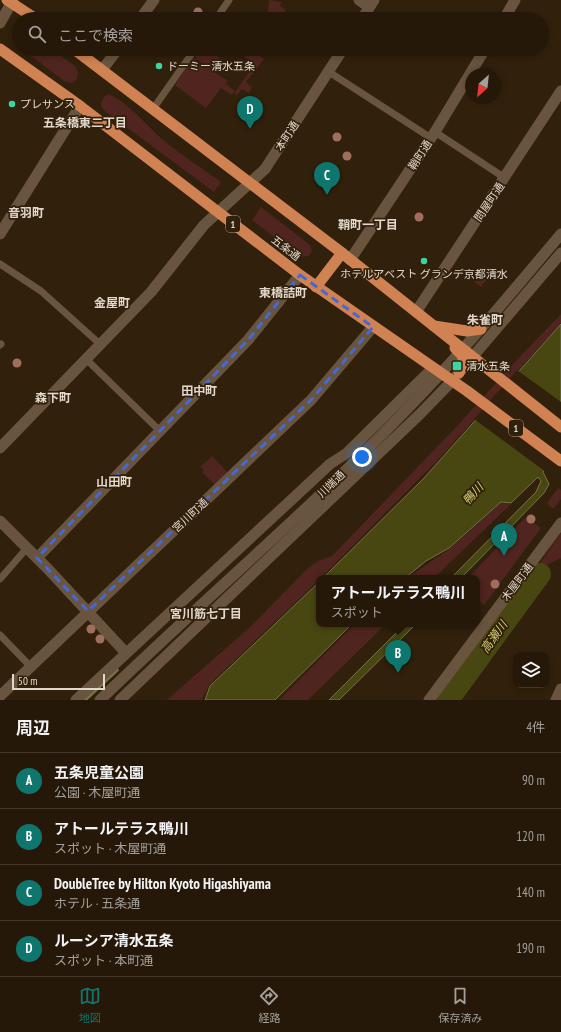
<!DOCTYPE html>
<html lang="ja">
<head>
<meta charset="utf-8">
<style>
	body { margin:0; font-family:"PT Sans Narrow","Noto Sans JP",sans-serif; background:#312516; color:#f1f3f6 }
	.controls { position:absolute; right:12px; bottom:12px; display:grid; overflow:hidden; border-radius:8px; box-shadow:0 2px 6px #0003 }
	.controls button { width:36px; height:36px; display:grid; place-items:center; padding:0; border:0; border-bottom:1px solid #423729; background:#251808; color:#f1f3f6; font:20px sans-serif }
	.compass { position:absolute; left:465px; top:68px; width:36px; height:36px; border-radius:50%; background:#251808; box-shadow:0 2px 6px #0003; rotate:207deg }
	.scale { position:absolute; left:12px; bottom:10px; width:93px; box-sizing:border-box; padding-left:4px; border:2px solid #e2d7ca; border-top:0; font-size:11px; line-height:14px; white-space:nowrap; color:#e2d7ca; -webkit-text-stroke:3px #31200b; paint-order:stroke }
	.you { position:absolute; left:362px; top:457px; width:14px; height:14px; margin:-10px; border:3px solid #fff; border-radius:50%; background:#1a73e8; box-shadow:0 0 0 6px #1a73e833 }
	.badge { display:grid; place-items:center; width:26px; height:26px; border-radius:50%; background:#0f766e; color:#fff; font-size:13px; font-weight:700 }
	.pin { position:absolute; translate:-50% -33px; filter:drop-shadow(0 1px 2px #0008) }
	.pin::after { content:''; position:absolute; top:21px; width:14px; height:12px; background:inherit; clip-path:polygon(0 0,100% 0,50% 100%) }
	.popup { position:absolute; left:316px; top:575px; width:164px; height:52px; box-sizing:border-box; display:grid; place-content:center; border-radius:8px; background:#251808; filter:drop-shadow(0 1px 3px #0005); font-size:13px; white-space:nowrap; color:#a3a09c }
	.popup b { font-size:15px; color:#f1f3f6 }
	.popup::after { content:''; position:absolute; left:50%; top:100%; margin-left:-8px; border:8px solid transparent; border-top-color:#251808 }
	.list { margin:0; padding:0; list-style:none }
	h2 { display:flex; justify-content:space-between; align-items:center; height:52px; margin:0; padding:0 16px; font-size:17px }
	h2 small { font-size:13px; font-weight:400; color:#a3a09c }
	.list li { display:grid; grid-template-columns:26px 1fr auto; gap:12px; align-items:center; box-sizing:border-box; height:56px; padding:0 16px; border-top:1px solid #423729 }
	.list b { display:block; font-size:15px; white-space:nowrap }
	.list p { margin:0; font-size:13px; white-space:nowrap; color:#a3a09c }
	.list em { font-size:13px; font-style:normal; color:#a3a09c }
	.icon { flex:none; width:22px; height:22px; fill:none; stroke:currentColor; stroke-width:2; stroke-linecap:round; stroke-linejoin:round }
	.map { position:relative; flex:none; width:561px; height:700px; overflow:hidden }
	.search { position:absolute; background:#251808; box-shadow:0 2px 6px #0003; left:12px; right:12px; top:12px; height:44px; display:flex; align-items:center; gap:10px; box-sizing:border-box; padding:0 14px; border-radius:22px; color:#a3a09c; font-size:15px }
	.sheet { height:276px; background:#251808 }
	nav { display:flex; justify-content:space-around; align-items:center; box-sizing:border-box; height:56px; border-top:1px solid #423729; background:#251808; font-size:11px; color:#a3a09c }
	nav a { display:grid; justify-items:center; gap:2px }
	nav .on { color:#0f766e }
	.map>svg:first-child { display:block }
</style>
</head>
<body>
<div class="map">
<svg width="561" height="700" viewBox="0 0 561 700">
	<rect width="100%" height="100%" fill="#31200b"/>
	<g fill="#50251f">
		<polygon points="269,0 282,2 280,6 286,10 281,19 267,19"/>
		<polygon points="22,49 52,49 76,67 78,73 76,80 72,83 64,81"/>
		<polygon points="200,49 207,49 221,59 213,70 195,58"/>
		<polygon points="243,49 262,49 258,55 264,59 246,82 252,87 249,93 242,89 236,96 235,92 254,65 241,53"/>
		<polygon points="193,58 228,81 226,84 235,91 232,95 221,88 206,108 175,85"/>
		<path d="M109,94C131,105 145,124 163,140C181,155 202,168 221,182L214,192L106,112L102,108L101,103L104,97Z"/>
		<polygon points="261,207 310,245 312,251 309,256 300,257 252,220"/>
		<polygon points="484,266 492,272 481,287 474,282 476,280 474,278"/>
		<polygon points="561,314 561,323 437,461 322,577 209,685 202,700 167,700 251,626 308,568 318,561 332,556 459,424 512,365"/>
		<polygon points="212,456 228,473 215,485 202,472 204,470 200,467"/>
		<polygon points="558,488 561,490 561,499 553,509 547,503"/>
		<polygon points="501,503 511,504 434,578 407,578 448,550"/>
		<polygon points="526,517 541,528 484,605 477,599 477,578 468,578"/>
		<polygon points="561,533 561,558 541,568 538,566"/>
		<polygon points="355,624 386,624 308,700 279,700"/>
	</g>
	<g fill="#484712" stroke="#767249">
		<polygon points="561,324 561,454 543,472 549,484 544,493 461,578 451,578 536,492 541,481 538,477 511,503 501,502 449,548 426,561 405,578 323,578 424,478"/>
		<polygon points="319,582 319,624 352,624 275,700 205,700 210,686"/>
		<polygon points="405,624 416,624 339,700 329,700"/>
	</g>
	<polygon fill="#31200b" points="517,370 561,402 561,457 546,472 474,419"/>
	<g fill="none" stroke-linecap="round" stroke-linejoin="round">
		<polyline stroke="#767249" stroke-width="3.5" points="85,700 117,670"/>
		<polyline stroke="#484712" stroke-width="22" points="448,700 540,574"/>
		<g stroke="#69553f" stroke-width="7">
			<polyline points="216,19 229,0"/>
			<polyline points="329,72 431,138"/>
			<polyline points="153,109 195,49"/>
			<polyline points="435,132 505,178"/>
			<polyline points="0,264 41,291 101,345"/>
			<polyline points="0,345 1,344"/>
			<polyline points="87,360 160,431"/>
			<polyline points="0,579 27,548"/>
			<polyline points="0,635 31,667"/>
		</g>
		<g stroke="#69553f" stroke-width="11">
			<polyline points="359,0 369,7"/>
			<polyline points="140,19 154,0"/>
			<polyline points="362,19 374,0"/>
			<polyline points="504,19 515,0"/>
			<polyline points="102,70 118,49"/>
			<polyline points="0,234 80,106"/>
			<polyline points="350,260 435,132 485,49"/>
			<polyline points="416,312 561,91"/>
			<polyline points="0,448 151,292 204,225 265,169 343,49"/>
			<polyline points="37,558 248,340 300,275"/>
			<polyline points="0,696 311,400 373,327"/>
			<polyline points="76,700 330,464 347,453 433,368"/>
			<polyline points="429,700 561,523"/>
			<polyline points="556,700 561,689"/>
		</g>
		<g stroke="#69553f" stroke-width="11">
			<polyline points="0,23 13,0"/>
			<polyline points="0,521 48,569 126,653"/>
			<path d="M100,700C203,600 313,507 413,403C465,349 513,291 561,234"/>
			<polyline points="120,700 420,414 452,381 561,253"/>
		</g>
		<g stroke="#d18252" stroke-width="11">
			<polyline points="7,0 36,19"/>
			<polyline points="0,49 80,106 300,275 467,391 561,461"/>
			<polyline points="74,49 342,253 561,427"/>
			<polyline points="316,287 342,253"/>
			<polyline points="434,326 467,331 481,329"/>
			<polyline points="455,348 463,356 463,363 459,373"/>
		</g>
	</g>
	<g fill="#a16e5d">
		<circle cx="198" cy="12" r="4.5"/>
		<circle cx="337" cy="137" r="4.5"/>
		<circle cx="347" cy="156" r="4.5"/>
		<circle cx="419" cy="217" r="4.5"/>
		<circle cx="17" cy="363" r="4.5"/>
		<circle cx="531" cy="519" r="4.5"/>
		<circle cx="495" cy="584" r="4.5"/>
		<circle cx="91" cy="629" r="4.5"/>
		<circle cx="100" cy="639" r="4.5"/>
	</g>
	<path fill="none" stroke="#4469d5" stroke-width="3" stroke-dasharray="8 5" stroke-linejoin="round" d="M300,275L373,327L311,400L88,611L37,558L248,340Z"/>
	<g fill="#3dd4a3" stroke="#31200b" stroke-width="1.5">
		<circle cx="159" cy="66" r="4"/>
		<circle cx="12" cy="104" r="4"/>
		<circle cx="424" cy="261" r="4"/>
		<rect x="452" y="361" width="10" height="10" rx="2"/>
	</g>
	<g text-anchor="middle" stroke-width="3.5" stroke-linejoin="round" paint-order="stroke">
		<g fill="#31200b" stroke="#ada091" stroke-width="1">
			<rect x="226" y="216" width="14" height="16" rx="3"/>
			<rect x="509" y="420" width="14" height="16" rx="3"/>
		</g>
		<g font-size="10" font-weight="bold" fill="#e2d7ca">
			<text x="233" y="228">1</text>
			<text x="516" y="432">1</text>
		</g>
		<g font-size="11" fill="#e2d7ca" stroke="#31200b" text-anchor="start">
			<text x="167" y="70">ドーミー清水五条</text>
			<text x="20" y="108">プレサンス</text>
			<text x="424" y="278" text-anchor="middle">ホテルアベスト グランデ京都清水</text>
			<text x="466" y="370">清水五条</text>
		</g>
		<g font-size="11" fill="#e2d7ca" stroke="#31200b">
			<text transform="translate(287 136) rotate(-57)" y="4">本町通</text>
			<text transform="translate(420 155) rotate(-57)" y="4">鞘町通</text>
			<text transform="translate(489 202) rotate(-56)" y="4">問屋町通</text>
			<text transform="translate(286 248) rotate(37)" y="4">五条通</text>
			<text transform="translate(331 484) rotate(-44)" y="4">川端通</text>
			<text transform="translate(190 515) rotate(-43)" y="4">宮川町通</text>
			<text transform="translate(517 582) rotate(-53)" y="4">木屋町通</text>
		</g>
		<g font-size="12" font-weight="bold" fill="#e2d7ca" stroke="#31200b">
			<text x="85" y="127">五条橋東二丁目</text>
			<text x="26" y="217">音羽町</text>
			<text x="368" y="229">鞘町一丁目</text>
			<text x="283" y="297">東橋詰町</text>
			<text x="112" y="307">金屋町</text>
			<text x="485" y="324">朱雀町</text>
			<text x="199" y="395">田中町</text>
			<text x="53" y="402">森下町</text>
			<text x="114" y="486">山田町</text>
			<text x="206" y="618">宮川筋七丁目</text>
		</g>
		<g font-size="12" font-style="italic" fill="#d2d070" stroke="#31200b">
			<text transform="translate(473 494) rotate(-48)" y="4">鴨川</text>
			<text transform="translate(494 637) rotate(-54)" y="4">高瀬川</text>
		</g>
	</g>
</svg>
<div class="controls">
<button><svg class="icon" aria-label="layers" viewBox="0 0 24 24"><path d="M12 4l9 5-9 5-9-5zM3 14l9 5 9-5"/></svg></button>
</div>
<svg class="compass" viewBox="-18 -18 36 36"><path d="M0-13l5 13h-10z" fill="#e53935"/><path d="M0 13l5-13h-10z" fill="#a3a09c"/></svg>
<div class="scale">50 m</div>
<div class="you"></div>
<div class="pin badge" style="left:504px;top:556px">A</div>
<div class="pin badge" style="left:398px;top:673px">B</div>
<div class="popup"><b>アトールテラス鴨川</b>スポット</div>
<div class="pin badge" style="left:327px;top:195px">C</div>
<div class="pin badge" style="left:250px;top:129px">D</div>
<div class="search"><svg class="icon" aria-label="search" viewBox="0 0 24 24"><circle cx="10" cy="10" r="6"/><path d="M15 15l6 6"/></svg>ここで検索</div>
</div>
<section class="sheet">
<h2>周辺<small>4件</small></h2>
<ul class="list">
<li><span class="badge">A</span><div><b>五条児童公園</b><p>公園 · 木屋町通</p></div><em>90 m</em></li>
<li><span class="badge">B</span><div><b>アトールテラス鴨川</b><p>スポット · 木屋町通</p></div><em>120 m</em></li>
<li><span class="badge">C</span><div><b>DoubleTree by Hilton Kyoto Higashiyama</b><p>ホテル · 五条通</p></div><em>140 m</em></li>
<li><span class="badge">D</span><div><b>ルーシア清水五条</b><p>スポット · 本町通</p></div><em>190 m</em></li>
</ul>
</section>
<nav>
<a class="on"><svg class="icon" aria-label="map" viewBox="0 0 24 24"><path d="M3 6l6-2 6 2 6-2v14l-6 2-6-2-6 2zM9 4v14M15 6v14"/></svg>地図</a>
<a><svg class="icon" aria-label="directions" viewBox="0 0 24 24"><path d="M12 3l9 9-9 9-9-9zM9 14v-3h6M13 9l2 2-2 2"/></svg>経路</a>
<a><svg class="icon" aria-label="saved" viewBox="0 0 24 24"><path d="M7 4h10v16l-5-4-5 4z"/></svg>保存済み</a>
</nav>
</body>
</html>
